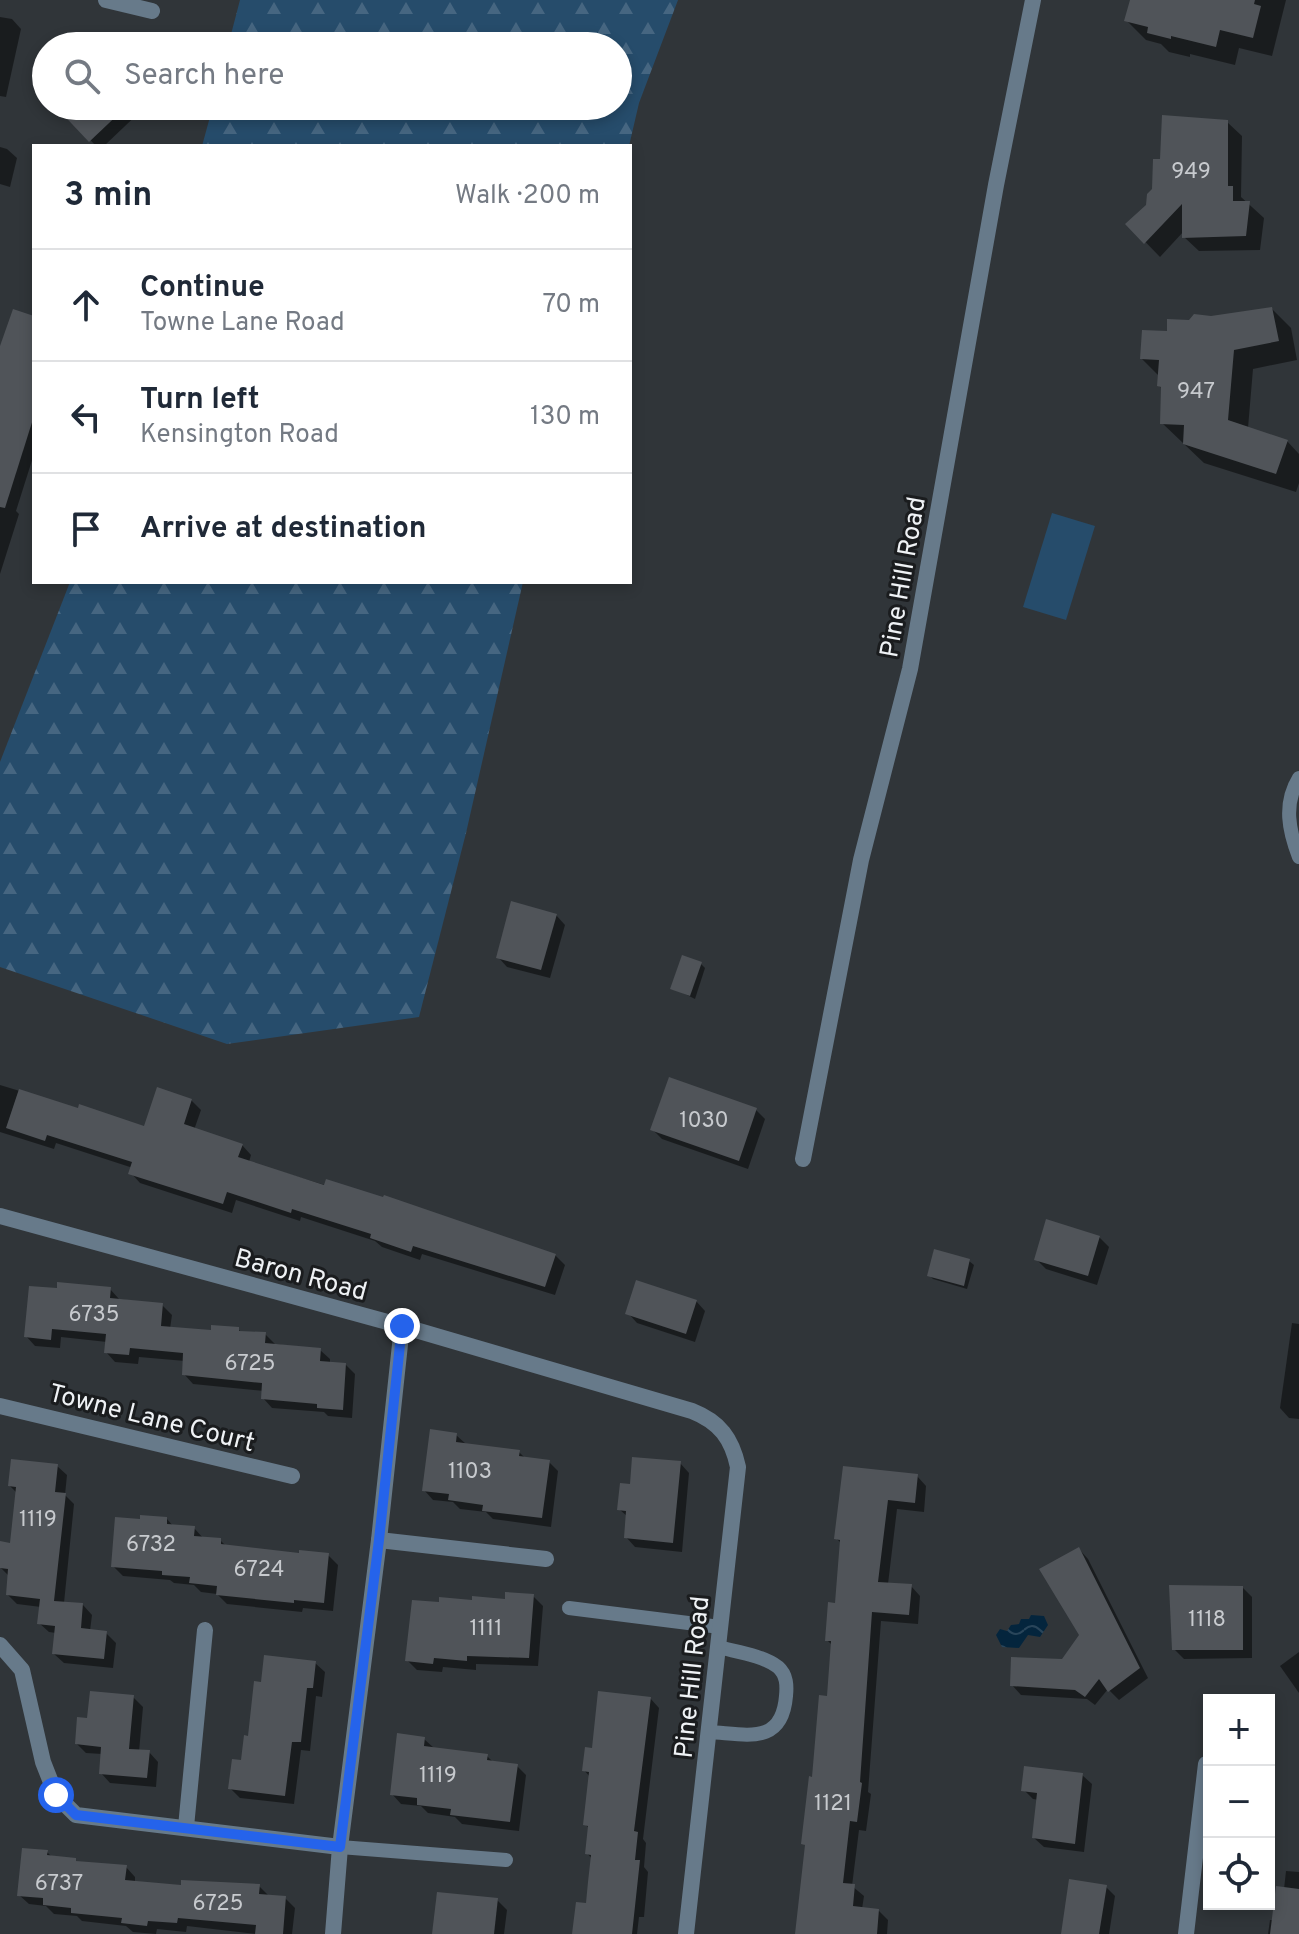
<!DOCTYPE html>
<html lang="en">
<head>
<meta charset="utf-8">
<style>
	body { margin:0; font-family:Overpass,sans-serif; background:#f6f6f7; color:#1f2937 }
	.controls { position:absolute; right:24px; bottom:24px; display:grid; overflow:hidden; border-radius:0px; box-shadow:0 4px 12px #0003 }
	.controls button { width:72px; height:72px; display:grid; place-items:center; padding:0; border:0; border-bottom:2px solid #e0e1e3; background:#fff; color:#1f2937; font:40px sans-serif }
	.stop { position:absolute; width:24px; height:24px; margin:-18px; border:6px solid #2563eb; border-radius:50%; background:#fff }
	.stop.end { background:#2563eb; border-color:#fff; box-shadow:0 2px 8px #0008 }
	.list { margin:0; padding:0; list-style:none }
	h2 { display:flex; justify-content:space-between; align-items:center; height:104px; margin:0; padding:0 32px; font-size:34px }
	h2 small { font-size:26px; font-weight:400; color:#747a83 }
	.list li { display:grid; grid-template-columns:52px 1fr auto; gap:24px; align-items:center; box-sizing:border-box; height:112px; padding:0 32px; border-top:2px solid #e0e1e3 }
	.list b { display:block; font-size:30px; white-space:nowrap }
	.list p { margin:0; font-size:26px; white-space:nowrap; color:#747a83 }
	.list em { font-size:26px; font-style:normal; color:#747a83 }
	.icon { flex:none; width:44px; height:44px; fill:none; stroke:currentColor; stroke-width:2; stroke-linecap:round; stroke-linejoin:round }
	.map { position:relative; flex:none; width:1299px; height:1934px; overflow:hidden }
	.search { position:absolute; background:#fff; box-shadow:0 4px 12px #0003; left:32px; top:32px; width:600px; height:88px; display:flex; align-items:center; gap:20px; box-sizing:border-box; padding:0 28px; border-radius:44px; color:#747a83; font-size:30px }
	.panel { position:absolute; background:#fff; box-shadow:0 4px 12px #0003; left:32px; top:144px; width:600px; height:440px; border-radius:0px }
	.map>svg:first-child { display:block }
</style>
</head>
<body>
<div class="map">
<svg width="1299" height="1934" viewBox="0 0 1299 1934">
	<defs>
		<pattern id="forest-firs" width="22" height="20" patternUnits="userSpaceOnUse" patternTransform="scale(2)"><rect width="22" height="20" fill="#264c6b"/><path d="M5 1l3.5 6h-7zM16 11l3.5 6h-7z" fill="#466681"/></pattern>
		<pattern id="water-waves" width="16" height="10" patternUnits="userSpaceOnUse" patternTransform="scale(2)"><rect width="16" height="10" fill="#04253d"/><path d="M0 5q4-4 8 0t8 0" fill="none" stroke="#29455a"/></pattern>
	</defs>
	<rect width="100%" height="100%" fill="#303539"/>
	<polygon fill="#264c6b" points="1052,513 1095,526 1066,620 1023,607"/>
	<g fill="url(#forest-firs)">
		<polygon points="240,0 678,0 639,103 629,146 202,146 213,106 618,106 618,46 228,46"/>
		<polygon points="70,582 523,582 466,833 419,1017 227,1044 0,967 0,762"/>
	</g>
	<polygon fill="url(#water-waves)" points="1031,1615 1044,1616 1048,1625 1040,1637 1028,1635 1019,1648 1002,1647 996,1635 1000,1629 1007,1631 1011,1625 1019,1624 1021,1619 1029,1619"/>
	<g fill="#0007">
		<polygon points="1132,0 1286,0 1272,56 1239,48 1235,65 1190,54 1190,57 1169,52 1161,44 1146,40 1127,21"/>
		<polygon points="0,17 12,19 21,29 6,97 0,96"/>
		<polygon points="58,106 145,106 145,107 104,146 96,146"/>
		<polygon points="1227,122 1242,136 1241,197 1264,218 1260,250 1199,251 1184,237 1184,231 1160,257 1128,224 1148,206 1162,161"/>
		<polygon points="0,147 7,149 17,158 10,187 0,184"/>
		<polygon points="1272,309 1291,328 1297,360 1253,369 1248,428 1287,441 1299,454 1299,483 1296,492 1204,463 1162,423 1163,389 1159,386 1160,377 1142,359 1169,333 1190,322"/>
		<polygon points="34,319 34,454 16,511 19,514 0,574 0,353"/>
		<polygon points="556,915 565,925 550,978 507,967 498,957"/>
		<polygon points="683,958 701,964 705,968 695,999 673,988"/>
		<polygon points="0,1085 145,1129 191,1100 201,1110 194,1130 242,1145 251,1155 249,1162 555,1255 565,1265 555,1295 422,1254 420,1260 382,1247 375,1241 301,1217 300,1221 236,1200 232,1213 140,1183 131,1173 133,1168 56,1143 54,1149 0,1132"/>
		<polygon points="756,1110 765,1119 748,1169 662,1139 653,1130"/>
		<polygon points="1099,1237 1109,1247 1097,1285 1046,1269 1036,1259"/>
		<polygon points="969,1261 974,1265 967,1289 933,1279 929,1275"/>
		<polygon points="110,1289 119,1299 162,1305 172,1315 170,1329 213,1332 238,1329 242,1333 265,1334 275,1344 320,1350 330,1359 330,1363 346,1365 355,1374 352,1418 328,1416 324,1412 272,1408 263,1398 264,1391 193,1384 184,1374 185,1361 139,1357 138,1364 115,1362 106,1352 107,1342 61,1337 60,1348 35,1346 26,1336"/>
		<polygon points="696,1301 705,1311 695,1342 637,1323 628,1313"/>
		<polygon points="1292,1323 1299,1324 1299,1419 1289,1418 1280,1408"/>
		<polygon points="456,1435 466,1444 519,1452 526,1459 549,1462 558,1471 551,1527 493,1519 486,1512 460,1509 453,1502 433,1500 424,1490"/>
		<polygon points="680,1463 689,1473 682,1552 635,1547 626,1537 628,1517 619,1509 631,1486"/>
		<polygon points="57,1466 67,1475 65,1495 74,1504 64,1603 83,1605 92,1615 90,1631 106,1633 116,1643 113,1668 64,1663 54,1654 56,1633 49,1632 39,1623 41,1607 17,1604 8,1595 10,1577 0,1567 12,1545 17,1493 10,1486"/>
		<polygon points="917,1476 926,1486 924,1512 897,1509 888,1584 911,1586 920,1596 918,1624 881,1621 868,1792 871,1794 866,1831 859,1830 852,1886 864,1896 862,1909 879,1911 888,1920 887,1934 797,1934 807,1847 803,1843 829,1698 833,1646 827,1640 837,1605 841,1543 836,1538"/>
		<polygon points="167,1519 174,1527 194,1528 204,1539 220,1540 227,1547 301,1555 328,1555 338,1565 333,1611 303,1608 302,1612 227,1604 217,1594 201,1592 194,1585 174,1583 170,1580 123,1576 113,1566"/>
		<polygon points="1079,1549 1088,1559 1148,1678 1119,1700 1108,1689 1095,1705 1087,1699 1021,1695 1012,1685 1063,1661 1081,1635"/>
		<polygon points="1243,1588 1252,1597 1252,1658 1184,1659 1174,1649"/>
		<polygon points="533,1596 543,1606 538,1666 476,1664 476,1670 443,1667 442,1672 417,1670 407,1660 441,1605 507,1601"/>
		<polygon points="1299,1652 1299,1693 1280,1666"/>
		<polygon points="315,1663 325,1672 322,1697 316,1696 310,1751 301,1750 294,1804 240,1798 230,1788 242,1762 263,1684"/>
		<polygon points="133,1697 143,1707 139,1752 149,1752 158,1762 156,1787 110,1783 101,1773 102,1754 86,1753 77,1744 89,1720"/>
		<polygon points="650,1698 659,1708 643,1839 646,1843 644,1867 648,1872 644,1917 639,1917 637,1934 574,1934 587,1905 592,1859 587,1853 590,1829 585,1824 590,1777 584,1770 594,1750"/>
		<polygon points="424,1739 434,1748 487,1756 494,1763 517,1766 526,1775 519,1831 462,1824 455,1817 428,1813 421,1806 401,1804 392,1794"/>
		<polygon points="1082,1775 1092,1784 1084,1852 1044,1847 1034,1838 1039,1800 1033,1799 1024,1790"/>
		<polygon points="47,1852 53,1858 75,1860 79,1863 126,1867 135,1877 135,1882 183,1887 259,1886 269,1896 285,1898 295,1908 292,1934 257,1934 187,1926 186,1932 157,1929 156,1934 133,1932 126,1926 82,1921 77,1916 54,1914 46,1906 29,1904 19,1895"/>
		<polygon points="1286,1871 1299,1872 1299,1934 1268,1934 1270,1920 1274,1920 1284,1889"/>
		<polygon points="1106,1887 1115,1896 1109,1934 1063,1934"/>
		<polygon points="497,1900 507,1910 504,1934 434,1934"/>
	</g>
	<g fill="#505459">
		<polygon points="1130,0 1255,0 1254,4 1261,6 1253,38 1220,30 1216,47 1171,36 1171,39 1147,33 1148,27 1124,21"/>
		<polygon points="55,106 127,106 89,142"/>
		<polygon points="1162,115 1228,120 1228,186 1233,186 1233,201 1250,201 1246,236 1182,238 1182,204 1144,244 1125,224 1146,205 1147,194 1152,189 1153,159 1160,159"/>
		<polygon points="1272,307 1279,341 1234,350 1228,420 1288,440 1276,474 1183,444 1184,425 1160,424 1161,387 1157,386 1159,360 1140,359 1142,330 1167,331 1167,319 1189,320 1194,314 1211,316"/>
		<polygon points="13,309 34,316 34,416 5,508 0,507 0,346"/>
		<polygon points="511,901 557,914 541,970 496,958"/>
		<polygon points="682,955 702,962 690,996 670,989"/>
		<polygon points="669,1077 757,1108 739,1161 650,1130"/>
		<polygon points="157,1087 192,1099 184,1124 243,1144 238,1157 324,1185 326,1179 383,1197 384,1195 556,1254 545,1287 413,1246 411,1252 370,1238 371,1234 292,1209 291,1213 227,1192 223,1204 128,1174 132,1162 47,1135 45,1141 6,1128 19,1089 78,1108 79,1104 144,1126"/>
		<polygon points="1046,1219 1100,1236 1088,1276 1034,1260"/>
		<polygon points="934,1249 970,1259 964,1286 927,1276"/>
		<polygon points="636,1280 697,1300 686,1334 625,1314"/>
		<polygon points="57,1282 111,1287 110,1298 163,1303 161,1326 211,1330 211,1325 239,1327 239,1331 266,1332 265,1343 321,1348 320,1361 346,1363 343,1410 317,1408 317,1404 261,1399 262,1383 182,1375 183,1353 130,1348 129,1355 104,1353 106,1334 52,1329 51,1340 24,1337 29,1286 57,1288"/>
		<polygon points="430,1429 457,1433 456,1442 520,1450 519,1456 550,1460 542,1518 482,1511 483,1505 448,1500 449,1494 422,1491"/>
		<polygon points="632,1457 681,1461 673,1543 624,1538 626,1511 617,1510 620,1483 630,1484"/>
		<polygon points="11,1459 58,1464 55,1492 66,1493 54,1601 83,1603 81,1628 107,1631 104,1659 52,1654 55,1626 37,1624 40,1599 6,1595 8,1569 0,1568 0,1541 10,1543 16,1487 8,1486"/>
		<polygon points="843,1466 918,1474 915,1503 888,1500 878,1582 912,1584 909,1615 872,1612 860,1782 862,1783 857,1822 850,1821 843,1883 855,1884 853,1906 879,1909 877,1934 795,1934 805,1845 801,1844 809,1776 812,1777 819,1695 827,1696 831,1641 825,1641 828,1602 835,1603 840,1540 834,1539"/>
		<polygon points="140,1515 167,1517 167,1524 195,1526 194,1536 221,1538 221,1544 299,1553 299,1550 329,1553 324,1603 294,1600 294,1603 216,1595 217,1586 189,1583 190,1577 162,1575 162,1571 111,1567 115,1517 140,1519"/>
		<polygon points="1079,1547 1140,1668 1108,1692 1099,1679 1085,1697 1075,1690 1010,1686 1011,1657 1062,1659 1079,1635 1039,1569"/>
		<polygon points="1169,1585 1243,1586 1243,1650 1172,1650"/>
		<polygon points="505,1592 534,1594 529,1658 467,1656 467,1661 434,1658 433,1664 405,1661 412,1600 439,1602 439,1597 472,1600 472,1596 505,1599"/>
		<polygon points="264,1655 316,1661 313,1688 307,1688 301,1742 292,1742 285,1796 228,1789 232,1759 241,1760 244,1735 248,1736 254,1681 261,1682"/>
		<polygon points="90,1691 134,1695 129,1749 150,1750 147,1778 99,1774 101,1747 75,1744 77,1717 87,1718"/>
		<polygon points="598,1691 651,1697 634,1831 638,1832 635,1860 640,1860 632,1934 572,1934 576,1902 586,1903 588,1882 591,1855 585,1854 588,1826 583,1825 589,1772 582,1771 585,1747 592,1748"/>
		<polygon points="397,1733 425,1737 424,1746 488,1754 487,1760 518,1764 510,1822 450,1815 451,1809 417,1805 417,1798 390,1795"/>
		<polygon points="1024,1766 1083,1773 1075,1844 1032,1838 1037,1793 1021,1791"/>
		<polygon points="22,1848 48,1850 47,1855 76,1858 76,1861 127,1865 125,1880 181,1885 181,1880 260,1884 259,1894 286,1896 283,1934 255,1934 256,1925 178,1918 177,1923 148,1921 147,1926 121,1923 122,1918 71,1913 71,1908 43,1905 43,1898 17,1896"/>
		<polygon points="1069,1879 1107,1885 1099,1934 1061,1934"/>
		<polygon points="1276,1886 1299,1889 1299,1934 1270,1934"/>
		<polygon points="437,1892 498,1898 494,1934 432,1934"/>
	</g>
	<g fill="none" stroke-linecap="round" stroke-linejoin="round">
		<g stroke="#677a8a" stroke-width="14">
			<path d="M1299,778C1283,804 1289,831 1299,857"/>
			<polyline points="569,1608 720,1627"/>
			<path d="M709,1732C746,1734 782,1746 786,1696C787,1686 787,1675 778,1667C762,1655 737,1652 718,1647"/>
			<polyline points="340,1847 506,1860"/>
		</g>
		<g stroke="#677a8a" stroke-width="16">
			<polyline points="106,0 152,11"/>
			<polyline points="803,1159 861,860 910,669 996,185 1033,0"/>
			<path d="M0,1216L402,1326L692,1411C720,1422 732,1439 738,1467L686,1934"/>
			<polyline points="0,1406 292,1476"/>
			<polyline points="379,1540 546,1559"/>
			<polyline points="0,1645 22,1670 43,1762 56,1795 76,1815 340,1847"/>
			<polyline points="186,1827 205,1630"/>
			<polyline points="333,1934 340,1847 379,1540 402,1326"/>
			<polyline points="1186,1934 1206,1764"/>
		</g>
	</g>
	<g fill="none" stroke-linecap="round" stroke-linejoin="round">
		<polyline stroke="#2563eb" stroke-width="10" points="56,1795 76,1815 340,1847 379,1540 402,1326"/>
	</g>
	<g text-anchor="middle" stroke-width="6" stroke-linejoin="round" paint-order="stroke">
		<g font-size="22" fill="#c7cace">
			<text x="1191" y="178">949</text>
			<text x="1196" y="398">947</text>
			<text x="704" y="1127">1030</text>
			<text x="94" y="1321">6735</text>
			<text x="250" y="1370">6725</text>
			<text x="470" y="1478">1103</text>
			<text x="38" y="1526">1119</text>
			<text x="151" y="1551">6732</text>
			<text x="259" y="1576">6724</text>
			<text x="1207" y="1626">1118</text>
			<text x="486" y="1635">1111</text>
			<text x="438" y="1782">1119</text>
			<text x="833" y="1810">1121</text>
			<text x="59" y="1890">6737</text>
			<text x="218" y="1910">6725</text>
		</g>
		<g font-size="26" fill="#eff2f5" stroke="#1a1c1e">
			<text transform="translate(902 577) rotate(-80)" y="9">Pine Hill Road</text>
			<text transform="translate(301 1274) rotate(15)" y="9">Baron Road</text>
			<text transform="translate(152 1417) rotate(14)" y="9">Towne Lane Court</text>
			<text transform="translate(691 1677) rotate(-84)" y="9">Pine Hill Road</text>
		</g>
	</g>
</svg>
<div class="controls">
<button>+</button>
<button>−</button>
<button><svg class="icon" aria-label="locate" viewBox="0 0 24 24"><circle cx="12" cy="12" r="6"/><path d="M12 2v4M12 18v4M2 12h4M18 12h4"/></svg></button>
</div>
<div class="stop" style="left:56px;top:1795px"></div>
<div class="stop end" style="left:402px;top:1326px"></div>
<div class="search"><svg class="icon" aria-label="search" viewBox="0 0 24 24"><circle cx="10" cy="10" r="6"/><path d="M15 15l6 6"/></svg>Search here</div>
<section class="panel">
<h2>3 min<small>Walk · 200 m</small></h2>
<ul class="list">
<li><svg class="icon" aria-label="ahead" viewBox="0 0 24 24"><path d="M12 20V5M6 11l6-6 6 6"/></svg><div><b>Continue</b><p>Towne Lane Road</p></div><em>70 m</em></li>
<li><svg class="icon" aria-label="left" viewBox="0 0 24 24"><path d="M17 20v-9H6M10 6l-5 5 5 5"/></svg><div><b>Turn left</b><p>Kensington Road</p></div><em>130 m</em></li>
<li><svg class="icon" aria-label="arrive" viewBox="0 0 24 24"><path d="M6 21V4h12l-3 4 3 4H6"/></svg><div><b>Arrive at destination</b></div></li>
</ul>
</section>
</div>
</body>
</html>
